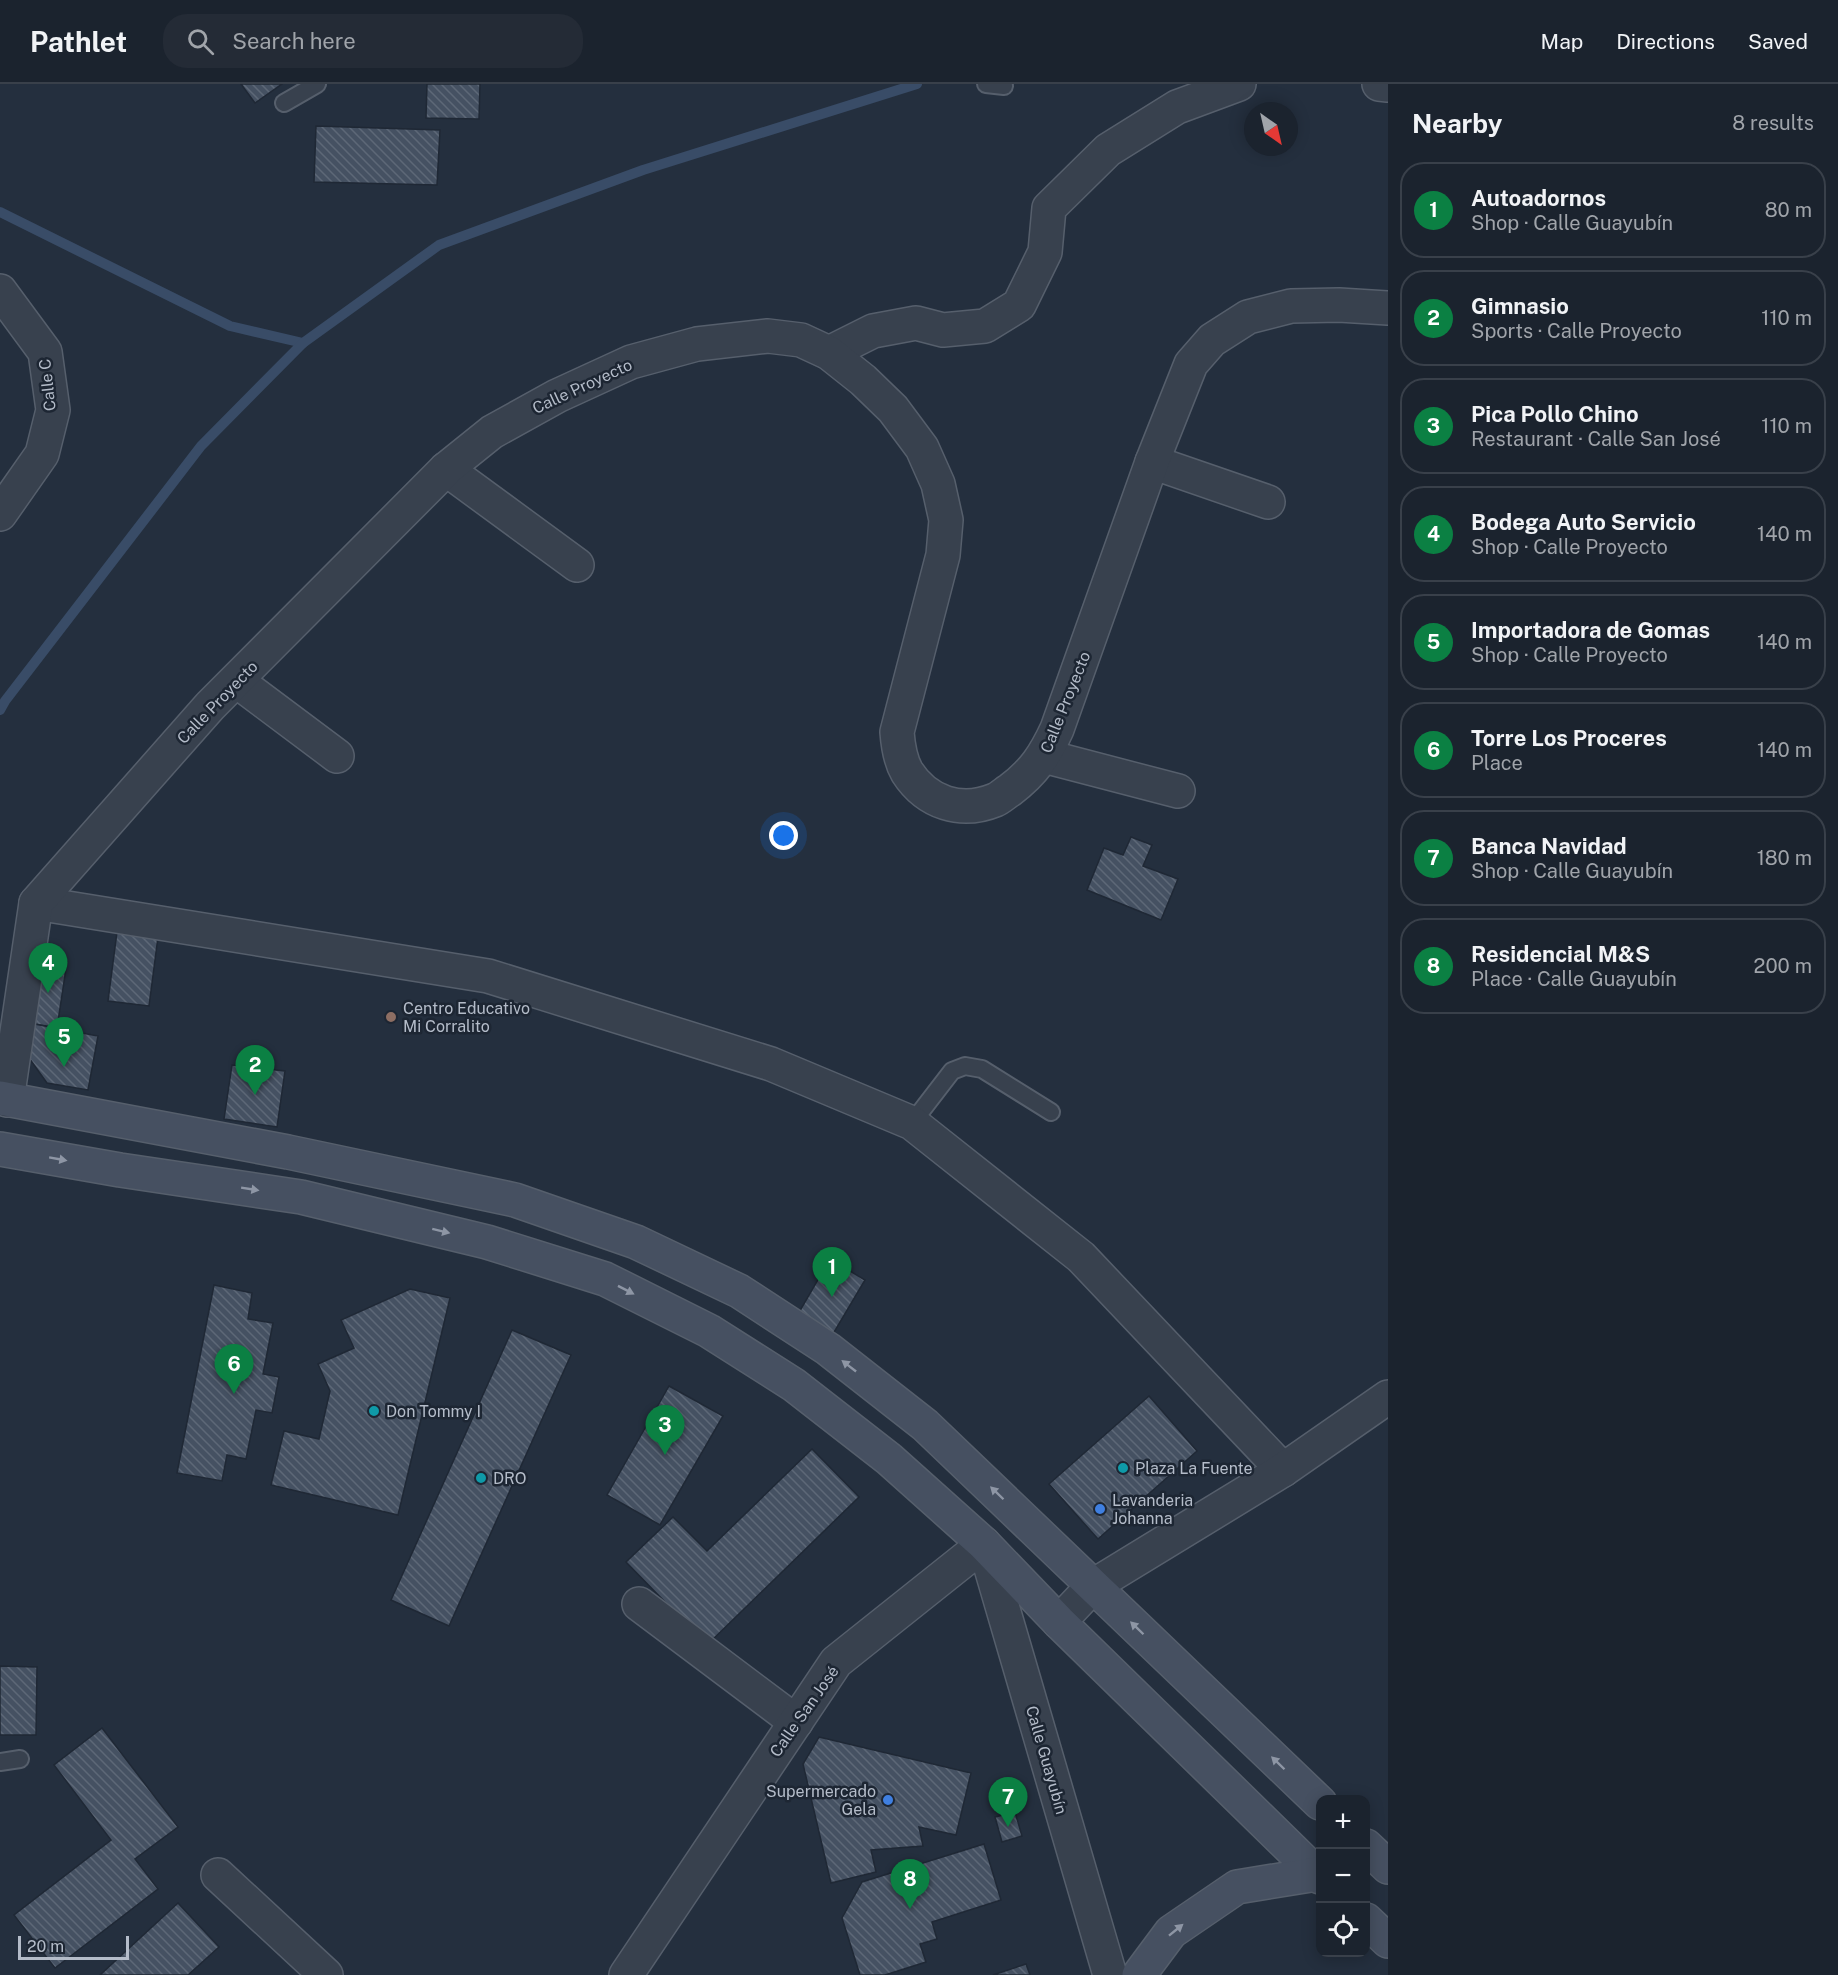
<!DOCTYPE html>
<html lang="en">
<head>
<meta charset="utf-8">
<style>
	body { margin:0; font-family:"Public Sans",sans-serif; background:#242b36; color:#f1f3f6 }
	.controls { position:absolute; right:18px; bottom:18px; display:grid; overflow:hidden; border-radius:12px; box-shadow:0 3px 15px #0003 }
	.controls button { width:54px; height:54px; display:grid; place-items:center; padding:0; border:0; border-bottom:2px solid #39404a; background:#1b232e; color:#f1f3f6; font:30px sans-serif }
	.compass { position:absolute; left:1244px; top:18px; width:54px; height:54px; border-radius:50%; background:#1b232e; box-shadow:0 3px 15px #0003; rotate:146deg }
	.scale { position:absolute; left:18px; bottom:15px; width:111px; box-sizing:border-box; padding-left:6px; border:3px solid #b4bcc9; border-top:0; font-size:16px; line-height:21px; white-space:nowrap; color:#b4bcc9; -webkit-text-stroke:4px #1d2633; paint-order:stroke }
	.you { position:absolute; left:784px; top:752px; width:21px; height:21px; margin:-15px; border:4px solid #fff; border-radius:50%; background:#1a73e8; box-shadow:0 0 0 9px #1a73e833 }
	.badge { display:grid; place-items:center; width:39px; height:39px; border-radius:50%; background:#0b8043; color:#fff; font-size:20px; font-weight:700 }
	.pin { position:absolute; translate:-50% -50px; filter:drop-shadow(0 2px 3px #0008) }
	.pin::after { content:''; position:absolute; top:32px; width:21px; height:18px; background:inherit; clip-path:polygon(0 0,100% 0,50% 100%) }
	.list { margin:0; padding:0; list-style:none }
	h2 { display:flex; justify-content:space-between; align-items:center; height:78px; margin:0; padding:0 24px; font-size:26px }
	h2 small { font-size:20px; font-weight:400; color:#a0a4aa }
	.list li { display:grid; grid-template-columns:39px 1fr auto; gap:18px; align-items:center; box-sizing:border-box; height:96px; margin:0 12px 12px; padding:0 12px; border:2px solid #39404a; border-radius:24px }
	.list b { display:block; font-size:22px; white-space:nowrap }
	.list p { margin:0; font-size:20px; white-space:nowrap; color:#a0a4aa }
	.list em { font-size:20px; font-style:normal; color:#a0a4aa }
	.icon { flex:none; width:33px; height:33px; fill:none; stroke:currentColor; stroke-width:2; stroke-linecap:round; stroke-linejoin:round }
	.map { position:relative; flex:none; width:1388px; height:1891px; overflow:hidden }
	header { display:flex; align-items:center; gap:36px; box-sizing:border-box; height:84px; padding:0 30px; background:#1b232e; border-bottom:2px solid #39404a }
	header strong { font-size:28px }
	nav { display:flex; gap:33px; margin-inline-start:auto; font-size:21px }
	.search { width:420px; height:54px; background:#242b36; display:flex; align-items:center; gap:15px; box-sizing:border-box; padding:0 21px; border-radius:24px; color:#a0a4aa; font-size:22px }
	main { display:flex }
	aside { flex:1; background:#1b232e }
	.map>svg:first-child { display:block }
</style>
</head>
<body>
<header>
<strong>Pathlet</strong>
<div class="search"><svg class="icon" aria-label="search" viewBox="0 0 24 24"><circle cx="10" cy="10" r="6"/><path d="M15 15l6 6"/></svg>Search here</div>
<nav><a>Map</a><a>Directions</a><a>Saved</a></nav>
</header>
<main>
<div class="map">
<svg width="1388" height="1891" viewBox="0 0 1388 1891">
	<defs>
		<pattern id="building-back-hatch" width="6" height="6" patternUnits="userSpaceOnUse" patternTransform="scale(1.5)"><rect width="6" height="6" fill="#455162"/><path d="M-1 5l2 2M0 0l6 6M5-1l2 2" fill="none" stroke="#5d6877"/></pattern>
	</defs>
	<rect width="100%" height="100%" fill="#242f3e"/>
	<g fill="none" stroke-linecap="round" stroke-linejoin="round">
		<g stroke="#394c67" stroke-width="10">
			<polyline points="0,128 230,242 303,259"/>
			<polyline points="0,626 5,617 201,362 303,259 439,161 643,86 917,0"/>
		</g>
	</g>
	<g fill="url(#building-back-hatch)" stroke="#1f2835" stroke-width="1.5">
		<polygon points="241,0 282,0 255,19"/>
		<polygon points="427,0 480,0 479,35 426,34"/>
		<polygon points="316,42 440,46 437,101 314,98"/>
		<polygon points="1131,753 1152,761 1143,782 1178,795 1161,836 1087,806 1104,764 1123,771"/>
		<polygon points="117,848 158,853 149,922 108,917"/>
		<polygon points="39,874 67,878 57,944 29,939"/>
		<polygon points="29,939 98,952 88,1006 47,999 24,967"/>
		<polygon points="232,981 285,987 277,1043 224,1035"/>
		<polygon points="830,1175 865,1196 833,1250 798,1230"/>
		<polygon points="214,1201 252,1209 248,1235 273,1239 263,1290 279,1293 272,1329 256,1326 246,1375 227,1371 222,1397 177,1389"/>
		<polygon points="410,1205 450,1214 398,1431 271,1401 284,1347 319,1355 330,1307 318,1280 354,1264 341,1236"/>
		<polygon points="512,1246 571,1271 449,1542 391,1516"/>
		<polygon points="669,1302 723,1332 660,1441 607,1411"/>
		<polygon points="1149,1312 1197,1367 1098,1455 1049,1400"/>
		<polygon points="812,1365 859,1413 707,1561 626,1478 673,1433 707,1467"/>
		<polygon points="0,1582 37,1583 36,1651 0,1651"/>
		<polygon points="102,1644 178,1743 135,1775 158,1805 55,1884 14,1831 111,1756 54,1681"/>
		<polygon points="819,1653 971,1689 956,1751 919,1743 923,1762 871,1766 876,1788 831,1799 803,1680"/>
		<polygon points="1015,1728 1022,1752 1002,1758 995,1733"/>
		<polygon points="984,1760 1001,1816 932,1838 937,1855 920,1860 926,1878 885,1891 860,1891 842,1834 862,1798"/>
		<polygon points="178,1819 219,1863 188,1891 100,1891"/>
		<polygon points="1026,1880 1030,1891 993,1891"/>
	</g>
	<g fill="none" stroke-linecap="round" stroke-linejoin="round">
		<defs>
			<g id="lane">
				<polyline points="986,0 1004,2"/>
				<polyline points="284,19 317,0"/>
				<polyline points="912,1039 952,987 965,982 982,985 1051,1028"/>
				<polyline points="0,1678 20,1675"/>
			</g>
			<g id="street">
				<polyline points="1379,0 1388,1"/>
				<polyline points="0,207 45,268 53,326 42,370 0,430"/>
				<polyline points="829,269 873,247 916,239 943,246 985,242 1019,221 1045,168 1049,124 1108,66 1177,23 1239,0"/>
				<polyline points="1152,378 1268,418"/>
				<polyline points="446,385 577,481"/>
				<polyline points="237,597 337,672"/>
				<polyline points="1044,672 1178,707"/>
				<polyline points="36,819 488,892 771,980 912,1039 1081,1173 1283,1386"/>
				<path d="M7,1016L36,819L210,622L446,385L492,348L557,312L631,278L697,260L768,252L801,256L829,269L863,296L893,325L922,364L938,400L946,436L943,471L897,648C898,661 900,676 907,688C927,719 961,730 995,716C1000,714 1005,709 1010,706C1034,688 1045,671 1057,645L1152,378L1191,280L1212,256L1248,233L1291,222L1339,221L1388,224"/>
				<polyline points="639,1520 796,1638"/>
				<polyline points="1059,1538 1093,1502 1283,1386 1388,1313"/>
				<polyline points="218,1791 326,1891"/>
				<polyline points="626,1891 836,1578 984,1460 1110,1891"/>
			</g>
			<g id="secondary">
				<polyline points="0,1014 288,1068 515,1116 636,1158 739,1207 828,1265 925,1341 1320,1719"/>
				<polyline points="0,1065 120,1086 301,1113 487,1158 605,1195 709,1247 794,1301 889,1375 984,1460 1059,1538 1320,1793"/>
				<polyline points="1366,1762 1388,1783"/>
				<polyline points="1366,1836 1388,1857"/>
				<polyline points="1139,1891 1171,1848 1237,1803 1317,1790"/>
			</g>
		</defs>
		<use href="#lane" stroke="#565f6c" stroke-width="20"/>
		<use href="#street" stroke="#565f6c" stroke-width="36"/>
		<use href="#secondary" stroke="#565f6c" stroke-width="36"/>
		<use href="#lane" stroke="#38414e" stroke-width="16"/>
		<use href="#street" stroke="#38414e" stroke-width="33"/>
		<use href="#secondary" stroke="#465061" stroke-width="33"/>
	</g>
	<defs><path id="oneway-solid" d="M-6-.8H1V-3.2L6.5 0L1 3.2V.8H-6Z" transform="scale(1.5)"/></defs>
	<g fill="#8e96a5">
		<use href="#oneway-solid" transform="translate(58 1075) rotate(10)"/>
		<use href="#oneway-solid" transform="translate(250 1105) rotate(9)"/>
		<use href="#oneway-solid" transform="translate(441 1147) rotate(14)"/>
		<use href="#oneway-solid" transform="translate(626 1206) rotate(27)"/>
		<use href="#oneway-solid" transform="translate(849 1282) rotate(-142)"/>
		<use href="#oneway-solid" transform="translate(997 1409) rotate(-136)"/>
		<use href="#oneway-solid" transform="translate(1137 1544) rotate(-136)"/>
		<use href="#oneway-solid" transform="translate(1278 1679) rotate(-136)"/>
		<use href="#oneway-solid" transform="translate(1176 1846) rotate(-39)"/>
	</g>
	<circle fill="#8d6e63" stroke="#1d2633" stroke-width="2" cx="391" cy="933" r="6"/>
	<g fill="#0f9aa8" stroke="#1d2633" stroke-width="2">
		<circle cx="374" cy="1327" r="6"/>
		<circle cx="1123" cy="1384" r="6"/>
		<circle cx="481" cy="1394" r="6"/>
	</g>
	<g fill="#3f7fe0" stroke="#1d2633" stroke-width="2">
		<circle cx="1100" cy="1425" r="6"/>
		<circle cx="888" cy="1716" r="6"/>
	</g>
	<g text-anchor="middle" stroke-width="5" stroke-linejoin="round" paint-order="stroke">
		<g font-size="16" fill="#b4bcc9" stroke="#1d2633">
			<text transform="translate(47 301) rotate(-96)" y="6">Calle C</text>
			<text transform="translate(582 302) rotate(-25)" y="6">Calle Proyecto</text>
			<text transform="translate(217 618) rotate(-46)" y="6">Calle Proyecto</text>
			<text transform="translate(1065 618) rotate(-68)" y="6">Calle Proyecto</text>
			<text transform="translate(804 1627) rotate(-55)" y="6">Calle San José</text>
			<text transform="translate(1047 1676) rotate(74)" y="6">Calle Guayubín</text>
		</g>
		<g font-size="16" fill="#b4bcc9" stroke="#1d2633" text-anchor="start">
			<text x="403" y="930">Centro Educativo<tspan x="403" dy="18">Mi Corralito</tspan></text>
			<text x="386" y="1333">Don Tommy I</text>
			<text x="1135" y="1390">Plaza La Fuente</text>
			<text x="493" y="1400">DRO</text>
			<text x="1112" y="1422">Lavanderia<tspan x="1112" dy="18">Johanna</tspan></text>
			<text x="876" y="1713" text-anchor="end">Supermercado<tspan x="876" dy="18">Gela</tspan></text>
		</g>
	</g>
</svg>
<div class="controls">
<button>+</button>
<button>−</button>
<button><svg class="icon" aria-label="locate" viewBox="0 0 24 24"><circle cx="12" cy="12" r="6"/><path d="M12 2v4M12 18v4M2 12h4M18 12h4"/></svg></button>
</div>
<svg class="compass" viewBox="-18 -18 36 36"><path d="M0-13l5 13h-10z" fill="#e53935"/><path d="M0 13l5-13h-10z" fill="#a0a4aa"/></svg>
<div class="scale">20 m</div>
<div class="you"></div>
<div class="pin badge" style="left:832px;top:1213px">1</div>
<div class="pin badge" style="left:255px;top:1011px">2</div>
<div class="pin badge" style="left:665px;top:1371px">3</div>
<div class="pin badge" style="left:48px;top:909px">4</div>
<div class="pin badge" style="left:64px;top:983px">5</div>
<div class="pin badge" style="left:234px;top:1310px">6</div>
<div class="pin badge" style="left:1008px;top:1743px">7</div>
<div class="pin badge" style="left:910px;top:1825px">8</div>
</div>
<aside>
<h2>Nearby<small>8 results</small></h2>
<ul class="list">
<li><span class="badge">1</span><div><b>Autoadornos</b><p>Shop · Calle Guayubín</p></div><em>80 m</em></li>
<li><span class="badge">2</span><div><b>Gimnasio</b><p>Sports · Calle Proyecto</p></div><em>110 m</em></li>
<li><span class="badge">3</span><div><b>Pica Pollo Chino</b><p>Restaurant · Calle San José</p></div><em>110 m</em></li>
<li><span class="badge">4</span><div><b>Bodega Auto Servicio</b><p>Shop · Calle Proyecto</p></div><em>140 m</em></li>
<li><span class="badge">5</span><div><b>Importadora de Gomas</b><p>Shop · Calle Proyecto</p></div><em>140 m</em></li>
<li><span class="badge">6</span><div><b>Torre Los Proceres</b><p>Place</p></div><em>140 m</em></li>
<li><span class="badge">7</span><div><b>Banca Navidad</b><p>Shop · Calle Guayubín</p></div><em>180 m</em></li>
<li><span class="badge">8</span><div><b>Residencial M&amp;S</b><p>Place · Calle Guayubín</p></div><em>200 m</em></li>
</ul>
</aside>
</main>
</body>
</html>
